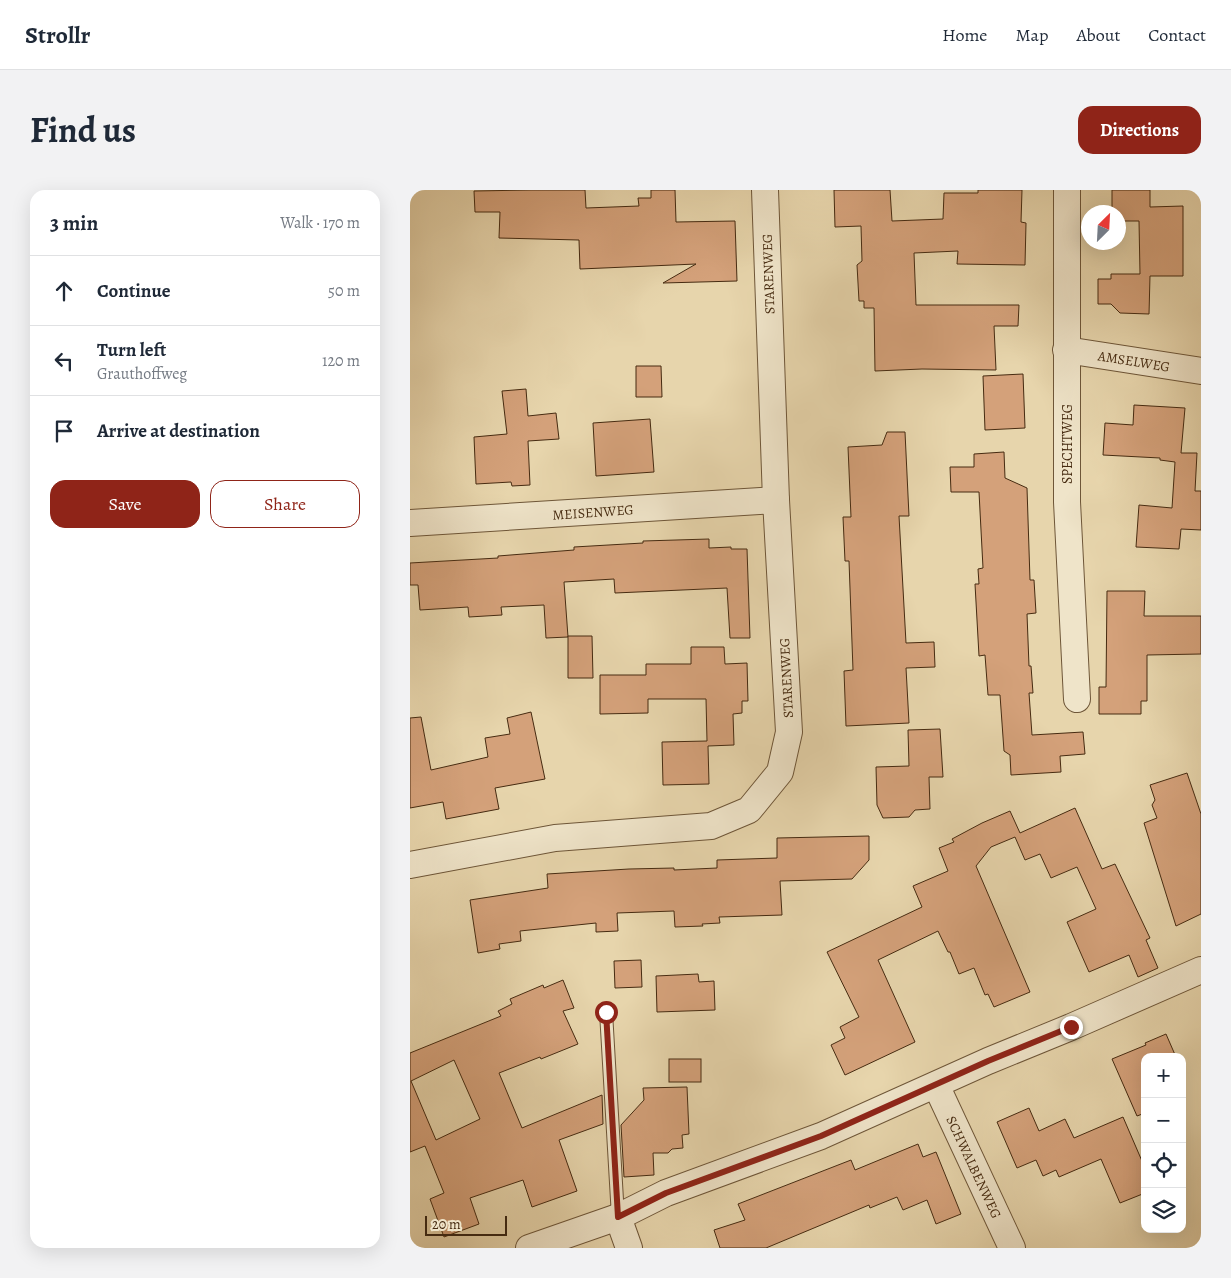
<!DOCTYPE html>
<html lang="en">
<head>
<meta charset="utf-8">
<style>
	body { margin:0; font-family:Alegreya,serif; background:#f2f2f3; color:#1f2937 }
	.controls { position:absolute; right:15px; bottom:15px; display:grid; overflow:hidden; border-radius:10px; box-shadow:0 5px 20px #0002 }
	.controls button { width:45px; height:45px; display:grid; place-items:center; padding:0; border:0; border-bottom:1px solid #e0e1e3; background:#fff; color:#1f2937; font:25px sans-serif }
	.compass { position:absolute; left:671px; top:15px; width:45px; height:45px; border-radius:50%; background:#fff; box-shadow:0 5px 20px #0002; rotate:24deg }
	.scale { position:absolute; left:15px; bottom:12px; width:82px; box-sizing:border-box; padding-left:5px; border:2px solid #462b11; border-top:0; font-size:14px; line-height:18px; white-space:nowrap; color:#462b11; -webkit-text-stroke:4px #efe4c9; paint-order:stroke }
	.stop { position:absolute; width:15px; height:15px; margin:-11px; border:4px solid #8f2418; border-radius:50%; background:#fff }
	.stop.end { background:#8f2418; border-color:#fff; box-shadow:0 1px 5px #0008 }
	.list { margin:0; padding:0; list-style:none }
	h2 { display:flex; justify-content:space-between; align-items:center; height:65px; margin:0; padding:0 20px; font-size:21px }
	h2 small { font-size:16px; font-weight:400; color:#747a83 }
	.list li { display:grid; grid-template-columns:32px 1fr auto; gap:15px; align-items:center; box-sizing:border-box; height:70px; padding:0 20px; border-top:1px solid #e0e1e3 }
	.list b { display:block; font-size:19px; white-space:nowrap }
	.list p { margin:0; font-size:16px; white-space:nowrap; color:#747a83 }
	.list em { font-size:16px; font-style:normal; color:#747a83 }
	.actions { display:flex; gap:10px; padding:15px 20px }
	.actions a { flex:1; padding:11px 0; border:1px solid #8f2418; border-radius:15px; text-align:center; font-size:18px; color:#8f2418 }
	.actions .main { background:#8f2418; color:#fff }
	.icon { flex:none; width:28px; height:28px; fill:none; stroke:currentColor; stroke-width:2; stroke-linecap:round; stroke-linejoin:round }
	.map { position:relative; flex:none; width:791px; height:1058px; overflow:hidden; border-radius:15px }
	header { display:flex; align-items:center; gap:30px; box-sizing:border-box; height:70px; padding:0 25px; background:#fff; border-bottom:1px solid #e0e1e3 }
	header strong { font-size:24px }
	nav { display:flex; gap:28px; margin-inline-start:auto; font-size:18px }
	.intro { display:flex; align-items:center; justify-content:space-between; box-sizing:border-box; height:120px; padding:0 30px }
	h1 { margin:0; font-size:35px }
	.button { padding:12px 22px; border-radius:15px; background:#8f2418; color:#fff; font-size:18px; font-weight:700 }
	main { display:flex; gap:30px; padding:0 30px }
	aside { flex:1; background:#fff; border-radius:15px; box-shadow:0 5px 20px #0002 }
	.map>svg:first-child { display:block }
</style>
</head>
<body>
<header>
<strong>Strollr</strong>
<nav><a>Home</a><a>Map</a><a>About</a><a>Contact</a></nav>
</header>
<div class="intro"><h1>Find us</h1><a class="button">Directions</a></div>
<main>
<aside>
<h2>3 min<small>Walk · 170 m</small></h2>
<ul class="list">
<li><svg class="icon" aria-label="ahead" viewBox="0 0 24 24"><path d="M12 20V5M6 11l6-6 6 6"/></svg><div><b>Continue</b></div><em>50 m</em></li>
<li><svg class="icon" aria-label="left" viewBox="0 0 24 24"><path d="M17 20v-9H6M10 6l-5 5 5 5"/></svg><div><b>Turn left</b><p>Grauthoffweg</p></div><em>120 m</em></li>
<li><svg class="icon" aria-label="arrive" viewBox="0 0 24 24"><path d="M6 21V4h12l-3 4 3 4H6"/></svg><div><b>Arrive at destination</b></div></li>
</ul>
<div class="actions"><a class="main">Save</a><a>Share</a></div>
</aside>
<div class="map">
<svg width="791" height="1058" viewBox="0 0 791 1058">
	<rect width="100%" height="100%" fill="#e7d5ac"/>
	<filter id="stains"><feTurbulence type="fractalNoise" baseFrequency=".004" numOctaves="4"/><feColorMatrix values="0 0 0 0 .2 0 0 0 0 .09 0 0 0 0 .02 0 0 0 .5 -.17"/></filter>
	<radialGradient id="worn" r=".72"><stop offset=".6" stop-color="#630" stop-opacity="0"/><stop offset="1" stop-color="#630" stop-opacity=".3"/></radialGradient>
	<g fill="#d4a17a" stroke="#462b11" fill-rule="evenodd">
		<polygon points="121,0 175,0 176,18 229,16 228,8 241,8 241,0 265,0 266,32 325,31 327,91 253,93 286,74 170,79 169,50 89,48 90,22 65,22 64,1"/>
		<polygon points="424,0 480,0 482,31 533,29 534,3 568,3 568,0 612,0 611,32 616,33 615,75 547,74 548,61 504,63 506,115 609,115 608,136 584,136 586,180 512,179 465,181 464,118 454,118 454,111 449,111 447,75 452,71 451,36 425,37"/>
		<polygon points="702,0 740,0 740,17 773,16 773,86 740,86 739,124 710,123 701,114 688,114 688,89 701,89 701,84 730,84 729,31 708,31 708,22 702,22"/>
		<polygon points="226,176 251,176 252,207 226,207"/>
		<polygon points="613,184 615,238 575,240 573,186"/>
		<polygon points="116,199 118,226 146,223 149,249 118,251 120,295 102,296 101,292 66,294 64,247 97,244 92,201"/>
		<polygon points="724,215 775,218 771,263 787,263 785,301 791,301 791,340 771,339 769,359 726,357 729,315 762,318 765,272 750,270 750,268 693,265 695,233 723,235"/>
		<polygon points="240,229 244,282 186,286 183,233"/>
		<polygon points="477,242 495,242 499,326 489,326 496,453 524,452 525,477 496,478 499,533 436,536 434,481 443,480 439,371 435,371 433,327 441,327 438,257 472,255"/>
		<polygon points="594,262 595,288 617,298 620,390 624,390 626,423 617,424 619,476 621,476 623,503 619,503 622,545 673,542 675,564 650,566 651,582 601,585 600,565 594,561 590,505 578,505 575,465 569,466 565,394 569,394 568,379 573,378 569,302 541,302 540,277 564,277 564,264"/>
		<polygon points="299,349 299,358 321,357 321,359 337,359 340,448 320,448 317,398 205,403 204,389 154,392 158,447 136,448 134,415 91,417 92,425 59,427 58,417 10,420 8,395 0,395 0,373 88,368 88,366 164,360 164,357 233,353 233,351"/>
		<polygon points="697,401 735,401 734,426 791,426 791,464 737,465 737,511 731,511 731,524 689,524 689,497 696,497"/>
		<polygon points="158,446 182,446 183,488 158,488"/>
		<polygon points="281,457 314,457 315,474 337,473 338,511 332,511 332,523 323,524 324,555 298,556 299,594 253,595 252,552 297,551 296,509 238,509 238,523 190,524 190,485 236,485 236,474 281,474"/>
		<polygon points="121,522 135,589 85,598 89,619 36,629 33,612 0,618 0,528 11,527 21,580 78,567 75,548 100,544 97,528"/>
		<polygon points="530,539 533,587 519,587 520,619 505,620 499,627 473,628 467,615 466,577 499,576 498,540"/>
		<polygon points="777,583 791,624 791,724 766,736 734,633 747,628 742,615 745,610 740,595"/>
		<polygon points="665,618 692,679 705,674 740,748 736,750 748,778 728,787 719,765 679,782 657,732 686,719 667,677 641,688 630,664 615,670 605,647 581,657 566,676 620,802 584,817 578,804 575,805 564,778 549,784 540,762 538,762 528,741 468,770 505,852 435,885 421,855 435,848 430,837 449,827 417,762 512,717 503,696 538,681 529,658 544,652 542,649 572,633 600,621 610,643"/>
		<polygon points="459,646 459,670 442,689 370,691 372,725 309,727 310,733 292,734 293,736 265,737 264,721 207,723 208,741 186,742 186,733 110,741 111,751 89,754 90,759 68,763 60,710 138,698 137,684 219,679 264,678 264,680 307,678 307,670 367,668 367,648"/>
		<polygon points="231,770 232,797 205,798 204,771"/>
		<polygon points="288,784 289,792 304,791 305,820 247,822 246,786"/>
		<path d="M153,790L164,818L153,821L168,854L131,869L130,867L89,883L112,938L192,905L193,934L149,950L167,1001L122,1017L113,990L60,1008L69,1034L34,1047L20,1009L34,1003L15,956L0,962V863L91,826L88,821L102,814L100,809L133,795L134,798ZM44,870L70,929L26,950L1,891Z"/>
		<polygon points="756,844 766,867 735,867 735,923 727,926 702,869 736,855 735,853"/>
		<rect x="259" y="869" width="32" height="23"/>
		<polygon points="277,897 279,944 272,945 273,958 262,959 258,963 243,963 244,985 214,987 211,935 234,910 233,898"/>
		<polygon points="619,918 629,941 655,929 664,948 713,927 735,978 735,1003 710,1013 691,969 649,987 646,980 633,986 626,970 607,978 587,932"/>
		<polygon points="508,954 513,967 526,962 551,1024 526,1034 517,1010 493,1020 487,1007 460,1018 459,1015 356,1058 310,1058 304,1040 335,1030 328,1014 441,970 445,980"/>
	</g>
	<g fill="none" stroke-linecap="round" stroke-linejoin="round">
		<defs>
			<polyline id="service" points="196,822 208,1027"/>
			<g id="minor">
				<polyline points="657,0 657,312 667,509"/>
				<polyline points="656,160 791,181"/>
				<polyline points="0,333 366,310"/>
				<polyline points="0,675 145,648 301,636 339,620 370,582 379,542 366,310 355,0"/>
				<polyline points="526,895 602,1058"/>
				<polyline points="208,1027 219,1058"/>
				<polyline points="119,1058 208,1027 256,1003 411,946 578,871 661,837 791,780"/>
			</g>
		</defs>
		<use href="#service" stroke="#6e5638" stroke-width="14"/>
		<use href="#minor" stroke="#6e5638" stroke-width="28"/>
		<use href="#service" stroke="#efe4c9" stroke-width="12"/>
		<use href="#minor" stroke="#efe4c9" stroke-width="26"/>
	</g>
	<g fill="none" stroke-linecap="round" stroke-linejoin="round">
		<polyline stroke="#8f2418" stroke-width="6" points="196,822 208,1027 256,1003 411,946 578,871 661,837"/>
	</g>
	<g text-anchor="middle" stroke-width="5" stroke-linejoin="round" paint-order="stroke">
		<g font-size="14" fill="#462b11" stroke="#efe4c9">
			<text transform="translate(358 84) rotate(-92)" y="5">STARENWEG</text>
			<text transform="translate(724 171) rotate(9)" y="5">AMSELWEG</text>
			<text transform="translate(657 254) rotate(-90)" y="5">SPECHTWEG</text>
			<text transform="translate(183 322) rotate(-4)" y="5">MEISENWEG</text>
			<text transform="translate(376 488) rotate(-93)" y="5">STARENWEG</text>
			<text transform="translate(564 977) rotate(65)" y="5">SCHWALBENWEG</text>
		</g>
	</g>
	<rect width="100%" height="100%" filter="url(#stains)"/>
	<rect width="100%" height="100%" fill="url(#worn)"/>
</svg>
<div class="controls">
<button>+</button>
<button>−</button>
<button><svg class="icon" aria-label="locate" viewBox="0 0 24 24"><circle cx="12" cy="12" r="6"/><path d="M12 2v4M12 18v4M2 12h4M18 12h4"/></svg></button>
<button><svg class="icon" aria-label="layers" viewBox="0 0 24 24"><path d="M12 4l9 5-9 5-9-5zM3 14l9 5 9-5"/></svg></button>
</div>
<svg class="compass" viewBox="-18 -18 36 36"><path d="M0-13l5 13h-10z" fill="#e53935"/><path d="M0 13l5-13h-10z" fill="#747a83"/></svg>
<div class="scale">20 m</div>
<div class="stop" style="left:196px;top:822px"></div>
<div class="stop end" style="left:661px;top:837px"></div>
</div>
</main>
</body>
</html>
